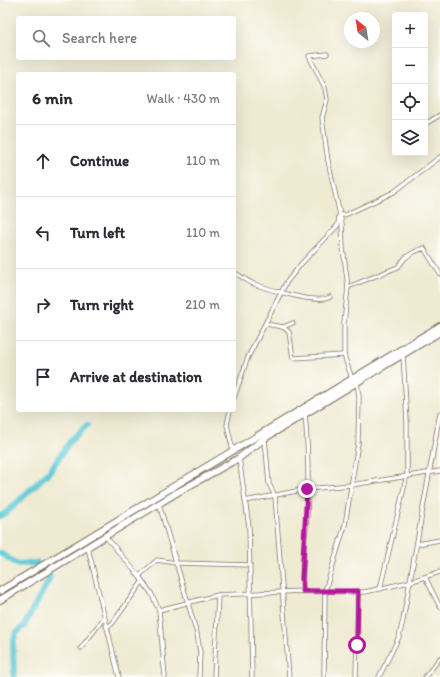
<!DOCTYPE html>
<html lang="en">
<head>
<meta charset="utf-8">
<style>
	body { margin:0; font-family:Itim,sans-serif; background:#f2f2f3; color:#2b2b33 }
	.controls { position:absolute; right:12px; top:12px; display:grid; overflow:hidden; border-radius:4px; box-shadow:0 4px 16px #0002 }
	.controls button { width:36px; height:36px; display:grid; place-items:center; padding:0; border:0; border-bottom:1px solid #e1e1e2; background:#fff; color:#2b2b33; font:20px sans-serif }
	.compass { position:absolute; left:344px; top:12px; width:36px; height:36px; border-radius:50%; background:#fff; box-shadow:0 4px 16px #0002; rotate:330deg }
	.stop { position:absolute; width:12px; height:12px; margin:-9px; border:3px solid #b5179e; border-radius:50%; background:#fff }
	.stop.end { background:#b5179e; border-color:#fff; box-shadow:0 1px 4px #0008 }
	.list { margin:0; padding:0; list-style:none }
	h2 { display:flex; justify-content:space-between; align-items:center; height:52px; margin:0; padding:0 16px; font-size:17px }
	h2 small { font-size:13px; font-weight:400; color:#7c7c81 }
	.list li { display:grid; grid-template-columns:26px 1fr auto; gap:12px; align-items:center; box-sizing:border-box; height:72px; padding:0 16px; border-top:1px solid #e1e1e2 }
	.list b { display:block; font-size:15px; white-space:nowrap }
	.list em { font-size:13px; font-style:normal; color:#7c7c81 }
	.icon { flex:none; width:22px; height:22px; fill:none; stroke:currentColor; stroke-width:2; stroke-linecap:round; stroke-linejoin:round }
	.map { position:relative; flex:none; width:440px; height:677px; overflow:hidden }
	.search { position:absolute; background:#fff; box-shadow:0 4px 16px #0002; left:16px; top:16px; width:220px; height:44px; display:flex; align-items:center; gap:10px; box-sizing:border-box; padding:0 14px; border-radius:4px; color:#7c7c81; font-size:15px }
	.panel { position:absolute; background:#fff; box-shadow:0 4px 16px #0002; left:16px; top:72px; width:220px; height:340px; border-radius:4px }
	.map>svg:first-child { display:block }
</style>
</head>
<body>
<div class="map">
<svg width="440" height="677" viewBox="0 0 440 677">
	<rect width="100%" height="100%" fill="#fdfcf7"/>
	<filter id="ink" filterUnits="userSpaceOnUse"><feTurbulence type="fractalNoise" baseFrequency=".025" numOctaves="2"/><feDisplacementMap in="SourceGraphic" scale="8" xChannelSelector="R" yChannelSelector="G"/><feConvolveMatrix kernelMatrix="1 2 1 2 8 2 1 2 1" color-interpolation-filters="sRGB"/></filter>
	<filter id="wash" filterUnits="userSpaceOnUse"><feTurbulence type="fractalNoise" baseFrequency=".012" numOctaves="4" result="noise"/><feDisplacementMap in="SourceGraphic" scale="16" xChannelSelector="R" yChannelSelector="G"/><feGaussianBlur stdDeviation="0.9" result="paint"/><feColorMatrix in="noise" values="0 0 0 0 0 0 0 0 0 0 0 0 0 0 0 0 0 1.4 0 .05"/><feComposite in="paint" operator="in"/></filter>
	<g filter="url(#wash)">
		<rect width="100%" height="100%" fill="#efead2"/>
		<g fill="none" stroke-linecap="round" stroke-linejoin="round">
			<g stroke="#5ecad7" stroke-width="6">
				<polyline points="0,516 7,512 49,472 71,440 87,425"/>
				<polyline points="0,553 17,564 37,563 38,568 48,569 50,578 24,626 16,633 13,643 14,677"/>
			</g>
		</g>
	</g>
	<g filter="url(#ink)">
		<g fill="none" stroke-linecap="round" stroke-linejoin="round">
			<defs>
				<g id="street">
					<polyline points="327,54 309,56 325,88 327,100 322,118 328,161 342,224 343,248 348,287 344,323 344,355 352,379"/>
					<polyline points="425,124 440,115"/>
					<polyline points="340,215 345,215 394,192 440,157"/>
					<path d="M235,273C241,276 247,281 254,284C268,289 318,305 330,297"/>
					<polyline points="348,287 398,267 405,258 414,252 424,248 440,274"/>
					<polyline points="266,324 283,327 293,323"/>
					<polyline points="283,327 289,332 293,358 344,355"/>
					<polyline points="234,398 248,357 286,283 301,264 338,225 339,216"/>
					<polyline points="230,410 227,425 233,451"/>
					<polyline points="265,438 269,484 275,496 289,677"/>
					<polyline points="239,458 249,527 252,677"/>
					<polyline points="245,501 307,489 351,485 440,471"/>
					<polyline points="159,504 197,634 200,652 199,677"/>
					<polyline points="106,537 139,576 151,593 159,610 165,677"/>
					<polyline points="417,544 440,540"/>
					<polyline points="88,548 119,677"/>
					<polyline points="139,576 157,560 176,563 250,565"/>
					<polyline points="425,577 440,607"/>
					<polyline points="380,589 407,475 407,422 403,354"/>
					<path d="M303,591C301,566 305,540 307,515C309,481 308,447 305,413"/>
					<polyline points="159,610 218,595 303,591 365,592 409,582 440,572"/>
					<polyline points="106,627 112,624 142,582"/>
					<polyline points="81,648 104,618"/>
					<polyline points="214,677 218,595"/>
					<polyline points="324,677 325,591 345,525 358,443 359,397 357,382"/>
					<polyline points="356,677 358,591"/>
					<polyline points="379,677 399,637 403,620 440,413"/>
					<polyline points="425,677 440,658"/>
				</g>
				<g id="highway">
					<polyline points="0,591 440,326"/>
					<polyline points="0,600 178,492 239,458 265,438 440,332"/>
				</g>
			</defs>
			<use href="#street" stroke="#7a6d5d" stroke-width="5"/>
			<use href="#highway" stroke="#7a6d5d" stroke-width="8"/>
			<use href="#street" stroke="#fff" stroke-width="3.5"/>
			<use href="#highway" stroke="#fff" stroke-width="6"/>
		</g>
	</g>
	<g fill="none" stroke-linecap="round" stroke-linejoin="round" filter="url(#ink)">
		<polyline stroke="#b5179e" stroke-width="5" points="307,489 302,579 303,591 358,591 357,645"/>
	</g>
</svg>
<div class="controls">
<button>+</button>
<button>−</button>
<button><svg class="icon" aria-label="locate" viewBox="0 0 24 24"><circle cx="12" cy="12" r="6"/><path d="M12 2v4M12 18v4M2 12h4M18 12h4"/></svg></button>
<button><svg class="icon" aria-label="layers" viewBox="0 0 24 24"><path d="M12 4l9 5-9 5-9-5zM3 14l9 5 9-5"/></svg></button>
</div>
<svg class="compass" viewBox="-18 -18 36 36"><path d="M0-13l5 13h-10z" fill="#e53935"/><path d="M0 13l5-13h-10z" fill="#7c7c81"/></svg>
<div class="stop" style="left:357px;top:645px"></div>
<div class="stop end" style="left:307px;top:489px"></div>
<div class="search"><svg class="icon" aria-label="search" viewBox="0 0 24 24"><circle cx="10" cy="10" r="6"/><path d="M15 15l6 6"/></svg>Search here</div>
<section class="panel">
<h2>6 min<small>Walk · 430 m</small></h2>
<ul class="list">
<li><svg class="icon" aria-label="ahead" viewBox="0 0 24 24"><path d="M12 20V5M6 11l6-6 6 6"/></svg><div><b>Continue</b></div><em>110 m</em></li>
<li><svg class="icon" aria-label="left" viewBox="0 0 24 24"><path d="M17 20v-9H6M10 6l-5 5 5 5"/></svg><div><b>Turn left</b></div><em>110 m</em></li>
<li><svg class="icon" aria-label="right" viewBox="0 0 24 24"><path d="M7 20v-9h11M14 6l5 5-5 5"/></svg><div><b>Turn right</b></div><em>210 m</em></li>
<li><svg class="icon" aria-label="arrive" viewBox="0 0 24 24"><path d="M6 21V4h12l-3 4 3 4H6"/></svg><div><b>Arrive at destination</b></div></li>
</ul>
</section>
</div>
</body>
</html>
